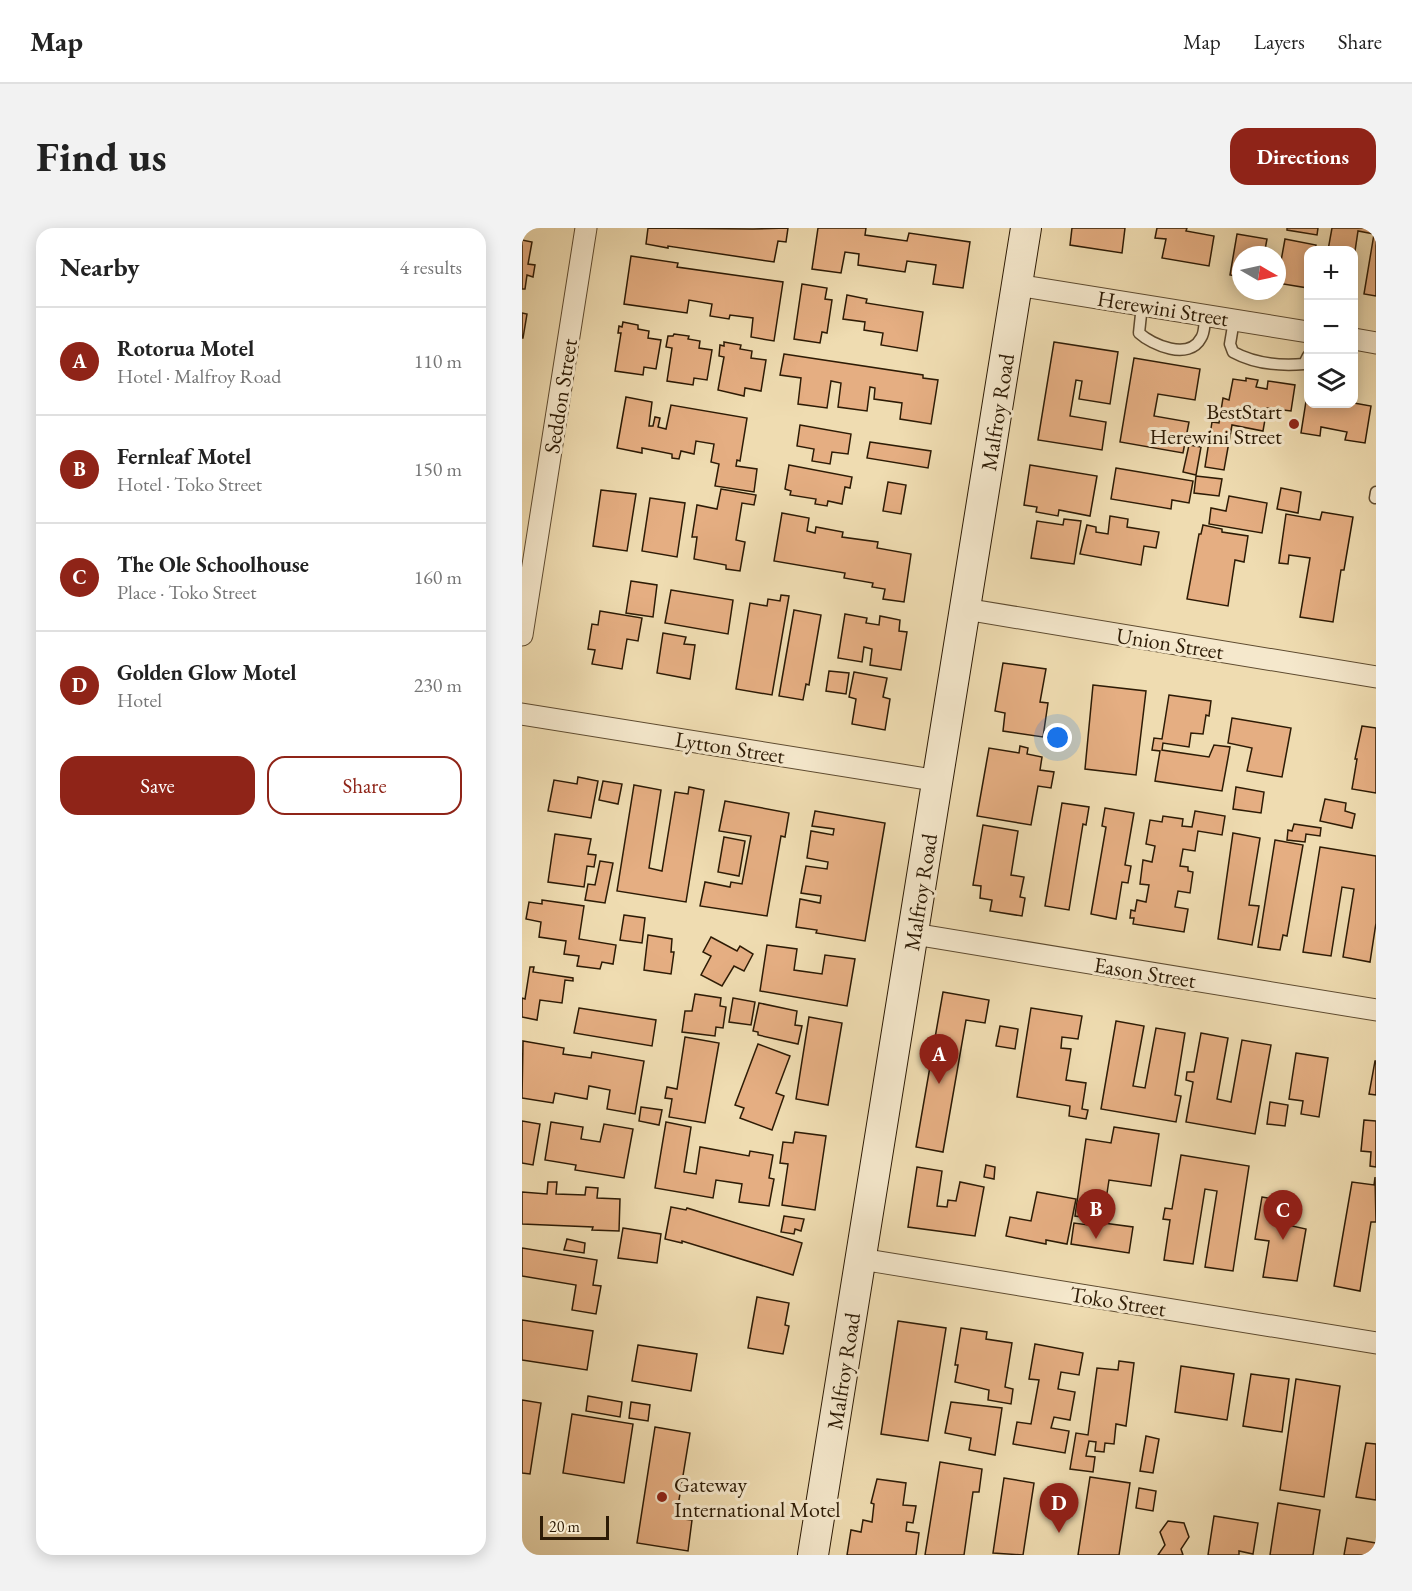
<!DOCTYPE html>
<html lang="en">
<head>
<meta charset="utf-8">
<style>
	body { margin:0; font-family:"EB Garamond",serif; background:#f2f2f2; color:#222 }
	.controls { position:absolute; right:18px; top:18px; display:grid; overflow:hidden; border-radius:12px; box-shadow:0 3px 15px #0003 }
	.controls button { width:54px; height:54px; display:grid; place-items:center; padding:0; border:0; border-bottom:2px solid #e0e0e0; background:#fff; color:#222; font:30px sans-serif }
	.compass { position:absolute; left:710px; top:18px; width:54px; height:54px; border-radius:50%; background:#fff; box-shadow:0 3px 15px #0003; rotate:99deg }
	.scale { position:absolute; left:18px; bottom:15px; width:69px; box-sizing:border-box; padding-left:6px; border:3px solid #2d1b05; border-top:0; font-size:16px; line-height:21px; white-space:nowrap; color:#2d1b05; -webkit-text-stroke:4px #f5e8cc; paint-order:stroke }
	.you { position:absolute; left:536px; top:510px; width:21px; height:21px; margin:-15px; border:4px solid #fff; border-radius:50%; background:#1a73e8; box-shadow:0 0 0 9px #1a73e833 }
	.badge { display:grid; place-items:center; width:39px; height:39px; border-radius:50%; background:#8f2418; color:#fff; font-size:20px; font-weight:700 }
	.pin { position:absolute; translate:-50% -50px; filter:drop-shadow(0 2px 3px #0008) }
	.pin::after { content:''; position:absolute; top:32px; width:21px; height:18px; background:inherit; clip-path:polygon(0 0,100% 0,50% 100%) }
	.list { margin:0; padding:0; list-style:none }
	h2 { display:flex; justify-content:space-between; align-items:center; height:78px; margin:0; padding:0 24px; font-size:26px }
	h2 small { font-size:20px; font-weight:400; color:#767676 }
	.list li { display:grid; grid-template-columns:39px 1fr auto; gap:18px; align-items:center; box-sizing:border-box; height:108px; padding:0 24px; border-top:2px solid #e0e0e0 }
	.list b { display:block; font-size:22px; white-space:nowrap }
	.list p { margin:0; font-size:20px; white-space:nowrap; color:#767676 }
	.list em { font-size:20px; font-style:normal; color:#767676 }
	.actions { display:flex; gap:12px; padding:18px 24px }
	.actions a { flex:1; padding:14px 0; border:2px solid #8f2418; border-radius:18px; text-align:center; font-size:21px; color:#8f2418 }
	.actions .main { background:#8f2418; color:#fff }
	.icon { flex:none; width:33px; height:33px; fill:none; stroke:currentColor; stroke-width:2; stroke-linecap:round; stroke-linejoin:round }
	.map { position:relative; flex:none; width:854px; height:1327px; overflow:hidden; border-radius:18px }
	header { display:flex; align-items:center; gap:36px; box-sizing:border-box; height:84px; padding:0 30px; background:#fff; border-bottom:2px solid #e0e0e0 }
	header strong { font-size:28px }
	nav { display:flex; gap:33px; margin-inline-start:auto; font-size:21px }
	.intro { display:flex; align-items:center; justify-content:space-between; box-sizing:border-box; height:144px; padding:0 36px }
	h1 { margin:0; font-size:42px }
	.button { padding:15px 27px; border-radius:18px; background:#8f2418; color:#fff; font-size:21px; font-weight:700 }
	main { display:flex; gap:36px; padding:0 36px }
	aside { flex:1; background:#fff; border-radius:18px; box-shadow:0 3px 15px #0003 }
	.map>svg:first-child { display:block }
</style>
</head>
<body>
<header>
<strong>Map</strong>
<nav><a>Map</a><a>Layers</a><a>Share</a></nav>
</header>
<div class="intro"><h1>Find us</h1><a class="button">Directions</a></div>
<main>
<aside>
<h2>Nearby<small>4 results</small></h2>
<ul class="list">
<li><span class="badge">A</span><div><b>Rotorua Motel</b><p>Hotel · Malfroy Road</p></div><em>110 m</em></li>
<li><span class="badge">B</span><div><b>Fernleaf Motel</b><p>Hotel · Toko Street</p></div><em>150 m</em></li>
<li><span class="badge">C</span><div><b>The Ole Schoolhouse</b><p>Place · Toko Street</p></div><em>160 m</em></li>
<li><span class="badge">D</span><div><b>Golden Glow Motel</b><p>Hotel</p></div><em>230 m</em></li>
</ul>
<div class="actions"><a class="main">Save</a><a>Share</a></div>
</aside>
<div class="map">
<svg width="854" height="1327" viewBox="0 0 854 1327">
	<rect width="100%" height="100%" fill="#efdcb1"/>
	<filter id="stains"><feTurbulence type="fractalNoise" baseFrequency=".00333" numOctaves="4"/><feColorMatrix values="0 0 0 0 .2 0 0 0 0 .09 0 0 0 0 .02 0 0 0 .5 -.17"/></filter>
	<radialGradient id="worn" r=".72"><stop offset=".6" stop-color="#630" stop-opacity="0"/><stop offset="1" stop-color="#630" stop-opacity=".3"/></radialGradient>
	<g fill="#e5ae82" stroke="#2d1b05" stroke-width="1.5">
		<polygon points="126,0 231,1 266,0 264,14 256,13 252,34 146,18 146,20 124,16"/>
		<polygon points="296,0 344,0 343,7 385,13 387,5 448,14 441,60 411,56 414,37 385,33 383,44 336,37 337,26 323,24 319,45 290,41"/>
		<polygon points="550,0 603,0 600,25 548,17"/>
		<polygon points="635,0 665,0 664,3 692,8 687,38 640,30 644,11 633,10"/>
		<polygon points="765,0 796,0 795,7 765,2"/>
		<polygon points="810,0 854,0 854,68 842,66 852,6 836,3 832,30 832,22 806,22"/>
		<polygon points="715,6 745,11 742,27 719,27 719,49 708,47"/>
		<polygon points="763,11 794,17 793,22 786,22 786,60 755,55"/>
		<polygon points="0,12 10,14 6,36 13,37 11,49 5,47 3,61 0,61"/>
		<polygon points="109,28 156,35 155,39 261,54 252,113 229,109 231,90 208,87 207,91 188,88 190,76 167,72 165,85 102,76"/>
		<polygon points="280,56 305,60 303,71 310,72 305,105 300,104 298,115 272,111"/>
		<polygon points="325,67 345,71 344,75 401,84 395,123 359,117 361,105 342,102 343,94 321,91"/>
		<polygon points="0,85 5,86 1,110 0,110"/>
		<polygon points="101,94 116,97 116,101 127,103 126,110 139,112 134,141 122,139 121,147 93,143 99,105 96,105 97,98 100,99"/>
		<polygon points="152,106 167,108 166,111 178,113 177,120 190,122 185,152 172,150 171,157 145,153 150,120 144,119 146,108 151,108"/>
		<polygon points="202,114 219,117 218,121 230,123 229,130 244,132 239,163 223,160 222,168 196,162 202,129 197,128 198,117 202,118"/>
		<polygon points="532,114 596,124 588,176 557,171 560,153 554,152 548,188 584,194 580,222 516,212"/>
		<polygon points="262,126 401,147 401,150 416,152 409,196 378,191 380,175 352,171 353,160 348,159 345,183 316,179 319,155 309,153 305,180 276,176 279,150 258,147"/>
		<polygon points="612,130 678,141 673,172 636,166 632,188 667,194 661,225 598,214"/>
		<polygon points="724,150 736,152 734,159 745,161 746,153 773,157 769,183 745,180 741,203 710,197 702,242 683,239 690,194 697,195 701,170 707,172 711,151 724,153"/>
		<polygon points="785,167 786,176 832,175 849,178 843,215 823,212 825,204 799,199 798,208 779,205"/>
		<polygon points="104,169 130,174 127,198 131,198 133,189 138,190 136,199 144,201 149,177 225,190 218,233 215,232 214,238 235,241 232,264 193,258 197,236 189,234 192,216 174,213 172,226 159,223 157,231 150,230 150,226 120,220 120,225 95,220"/>
		<polygon points="278,197 329,206 326,226 310,224 308,236 290,233 292,221 275,218"/>
		<polygon points="348,214 409,223 406,240 345,230"/>
		<polygon points="667,217 679,219 674,247 661,244"/>
		<polygon points="267,237 330,249 328,260 323,259 320,276 306,273 305,278 293,276 294,271 268,267 269,263 263,261"/>
		<polygon points="508,237 575,248 568,288 537,282 536,288 514,284 515,279 502,277"/>
		<polygon points="594,240 671,253 667,275 650,272 649,281 589,271"/>
		<polygon points="674,248 700,251 697,268 672,265"/>
		<polygon points="366,254 384,257 379,286 361,283"/>
		<polygon points="759,260 779,264 776,285 755,281"/>
		<polygon points="199,261 234,267 232,277 220,275 214,312 223,314 218,343 204,341 204,337 172,331 175,309 170,309 175,277 195,281"/>
		<polygon points="79,262 114,266 105,323 71,318"/>
		<polygon points="707,268 745,275 740,305 687,296 689,280 704,283"/>
		<polygon points="128,270 163,275 155,329 120,323"/>
		<polygon points="800,284 831,289 822,342 819,342 811,394 778,389 788,330 767,327 766,336 757,335 764,286 798,292"/>
		<polygon points="260,285 287,290 285,303 293,305 294,299 321,304 320,309 356,314 355,320 389,326 382,374 361,371 363,361 350,359 351,355 322,350 323,345 252,333"/>
		<polygon points="588,288 606,291 605,299 637,304 634,320 622,318 619,337 558,326 565,297 574,299 574,304 586,306"/>
		<polygon points="542,291 559,293 552,336 509,330 515,293 541,297"/>
		<polygon points="681,297 700,301 700,304 726,308 722,334 713,332 706,378 665,371 677,306 679,306"/>
		<polygon points="109,353 135,357 131,389 104,385"/>
		<polygon points="149,362 211,372 206,406 143,395"/>
		<polygon points="259,367 267,368 250,467 214,461 228,375 245,378 246,371 258,373"/>
		<polygon points="272,382 299,387 287,457 284,456 281,472 257,468"/>
		<polygon points="78,383 120,390 116,413 105,411 100,441 70,436 73,422 66,421 70,396 76,397"/>
		<polygon points="323,386 345,390 344,395 357,397 358,388 378,392 377,403 385,404 379,442 348,437 350,421 342,419 340,434 316,430"/>
		<polygon points="141,405 164,409 162,416 173,417 168,451 135,445"/>
		<polygon points="481,435 524,441 518,474 526,475 521,509 481,503 483,485 473,483"/>
		<polygon points="307,443 327,445 324,466 304,463"/>
		<polygon points="332,444 365,450 361,469 368,471 363,502 330,496 334,471 327,469"/>
		<polygon points="571,457 624,463 614,547 563,541"/>
		<polygon points="647,467 689,473 687,488 684,487 681,506 669,505 667,519 641,515 640,522 687,529 692,517 708,519 700,563 633,553 638,523 630,522 632,510 640,511"/>
		<polygon points="710,490 769,500 760,549 725,543 730,520 706,515"/>
		<polygon points="840,498 854,500 854,565 830,561 835,531 833,531"/>
		<polygon points="498,518 506,520 505,526 520,529 518,542 532,544 529,560 516,558 509,597 455,588 467,520 497,525"/>
		<polygon points="56,549 76,553 69,590 26,583 32,552 55,556"/>
		<polygon points="81,553 100,556 96,576 77,572"/>
		<polygon points="112,557 139,562 127,640 140,643 153,564 166,566 167,559 182,562 164,674 95,663"/>
		<polygon points="714,559 742,564 739,585 711,581"/>
		<polygon points="803,571 824,575 823,583 833,586 830,600 798,593"/>
		<polygon points="203,573 267,585 263,609 259,608 245,688 178,678 183,654 208,659 209,654 220,656 229,608 197,603"/>
		<polygon points="540,575 567,579 564,597 561,596 547,682 523,678"/>
		<polygon points="583,580 612,585 603,637 609,638 606,655 600,654 594,691 569,686 584,599 580,598"/>
		<polygon points="293,583 363,595 343,713 294,705 295,702 274,699 278,671 298,675 299,668 279,665 284,638 305,641 306,634 285,630 289,603 311,607 312,601 290,598"/>
		<polygon points="673,583 703,588 700,607 676,603 673,623 661,621 658,638 666,639 666,643 671,644 668,665 656,663 653,679 666,681 662,704 611,696 612,690 608,690 609,682 613,683 615,672 624,674 627,657 618,656 621,632 630,634 633,618 624,616 628,592 640,594 641,588 661,591 660,598 670,599"/>
		<polygon points="772,596 799,600 798,608 784,606 783,614 765,612 766,602 770,603"/>
		<polygon points="461,597 496,603 489,647 502,649 498,669 503,670 500,688 468,683 470,672 458,670 459,658 451,657"/>
		<polygon points="711,605 738,610 727,677 737,678 730,717 696,711"/>
		<polygon points="33,606 69,611 66,626 74,627 72,639 65,638 62,659 26,654"/>
		<polygon points="202,609 223,613 217,648 196,644"/>
		<polygon points="753,612 781,617 765,708 761,707 758,722 736,719"/>
		<polygon points="798,619 854,628 854,695 848,734 821,729 832,661 820,659 809,728 781,724"/>
		<polygon points="78,633 91,635 83,675 63,672 66,656 73,657"/>
		<polygon points="20,672 62,678 57,711 94,717 91,736 80,734 78,741 55,738 57,728 42,726 44,713 17,709 19,694 4,691 7,674 20,676"/>
		<polygon points="102,687 123,690 120,715 98,712"/>
		<polygon points="126,707 150,711 149,724 152,724 149,746 122,742"/>
		<polygon points="189,709 215,723 218,718 231,726 222,743 212,738 200,758 179,747 189,728 181,724"/>
		<polygon points="245,717 275,721 272,742 300,746 303,727 333,731 325,778 238,763"/>
		<polygon points="8,739 12,739 11,744 51,750 51,753 43,752 40,775 18,772 15,792 0,789 0,770 3,771"/>
		<polygon points="421,764 467,772 463,795 444,792 421,924 394,919"/>
		<polygon points="173,766 199,770 198,778 204,779 201,800 194,799 193,808 160,804 163,783 170,783"/>
		<polygon points="211,770 233,774 229,797 207,794"/>
		<polygon points="237,775 275,783 273,797 280,798 276,816 236,807 236,804 231,803"/>
		<polygon points="57,780 134,792 130,818 52,805"/>
		<polygon points="509,780 560,788 556,811 540,809 539,820 549,821 544,852 564,855 560,881 566,882 564,891 547,888 548,878 495,869"/>
		<polygon points="287,789 320,795 306,877 274,871"/>
		<polygon points="594,793 622,798 611,858 623,860 634,800 663,805 653,867 659,868 654,894 579,881"/>
		<polygon points="478,798 496,801 493,821 474,818"/>
		<polygon points="679,805 706,810 695,871 709,874 720,812 749,817 733,906 664,894 671,854 664,852 665,844 672,844"/>
		<polygon points="163,809 197,815 183,895 147,889 150,871 143,870 145,859 155,861"/>
		<polygon points="1,813 42,820 41,826 69,830 70,824 122,833 113,886 85,881 88,862 67,858 65,871 33,865 31,875 0,870"/>
		<polygon points="236,816 268,828 254,865 262,868 250,902 218,890 222,880 213,877"/>
		<polygon points="774,825 806,830 797,889 779,886 781,873 767,871"/>
		<polygon points="853,833 854,833 854,867 847,866"/>
		<polygon points="748,874 766,877 763,898 745,896"/>
		<polygon points="119,879 140,882 137,897 117,893"/>
		<polygon points="842,892 854,893 854,939 848,938 849,924 839,923"/>
		<polygon points="0,893 18,896 11,937 0,935"/>
		<polygon points="29,894 61,899 59,911 78,914 82,896 111,901 102,950 53,942 54,937 23,932"/>
		<polygon points="144,894 169,899 162,944 174,946 178,919 227,928 228,923 251,927 247,950 252,951 247,978 217,974 220,956 194,952 191,970 133,960"/>
		<polygon points="592,899 637,906 629,958 587,952 581,992 553,988 564,911 589,915"/>
		<polygon points="273,904 304,908 293,982 260,977 266,936 258,935 261,914 271,915"/>
		<polygon points="659,927 727,938 711,1043 683,1039 695,963 683,961 671,1036 642,1032 648,992 641,991 643,980 650,981"/>
		<polygon points="464,937 473,939 472,951 462,949"/>
		<polygon points="395,939 420,943 415,978 425,979 426,972 434,973 438,954 462,959 453,1008 386,999"/>
		<polygon points="853,949 854,994 849,994 838,1063 812,1058 830,954 852,957"/>
		<polygon points="26,954 35,954 34,966 63,967 64,959 76,960 75,970 98,971 97,1003 70,1002 71,999 0,996 0,964 25,966"/>
		<polygon points="515,964 554,971 545,1016 524,1012 524,1016 484,1008 488,989 509,993"/>
		<polygon points="740,969 774,975 770,998 784,1001 775,1053 741,1049 747,1013 733,1011"/>
		<polygon points="149,979 164,982 165,980 280,1015 271,1047 160,1013 160,1015 143,1011"/>
		<polygon points="262,988 282,991 279,1003 273,1001 272,1006 259,1004"/>
		<polygon points="574,994 611,999 607,1025 549,1016 552,995 574,998"/>
		<polygon points="101,1000 139,1006 135,1035 96,1030"/>
		<polygon points="45,1011 63,1015 62,1025 42,1022"/>
		<polygon points="0,1020 75,1032 71,1057 79,1058 74,1086 50,1082 54,1057 0,1048"/>
		<polygon points="235,1069 267,1075 263,1097 267,1098 261,1126 226,1120"/>
		<polygon points="0,1092 71,1103 65,1142 0,1132"/>
		<polygon points="376,1093 424,1100 406,1213 359,1206"/>
		<polygon points="439,1100 465,1104 464,1111 490,1115 483,1159 491,1161 489,1176 466,1172 467,1162 433,1154 436,1137 433,1137"/>
		<polygon points="513,1116 561,1125 557,1147 539,1144 536,1161 553,1164 548,1192 532,1189 529,1200 547,1203 543,1225 491,1216 495,1194 509,1196 517,1152 507,1151"/>
		<polygon points="116,1117 175,1126 169,1163 110,1153"/>
		<polygon points="597,1133 612,1135 604,1198 594,1196 592,1216 583,1215 582,1224 573,1223 574,1214 567,1213 564,1228 573,1229 571,1244 548,1241 554,1205 566,1207 575,1140 596,1142"/>
		<polygon points="659,1138 712,1146 705,1192 653,1184"/>
		<polygon points="729,1146 767,1151 760,1204 721,1198"/>
		<polygon points="774,1151 818,1158 802,1269 758,1262"/>
		<polygon points="66,1168 100,1174 98,1189 64,1183"/>
		<polygon points="0,1172 19,1175 8,1246 0,1245"/>
		<polygon points="109,1174 128,1177 126,1193 107,1190"/>
		<polygon points="429,1174 480,1180 473,1227 447,1222 449,1210 423,1205"/>
		<polygon points="50,1186 111,1196 102,1255 41,1245"/>
		<polygon points="133,1199 168,1205 154,1290 170,1292 166,1323 115,1315"/>
		<polygon points="624,1208 637,1211 631,1245 618,1243"/>
		<polygon points="844,1215 854,1216 854,1272 834,1269"/>
		<polygon points="418,1234 460,1241 457,1264 451,1264 442,1327 403,1327"/>
		<polygon points="568,1249 608,1255 597,1327 556,1327"/>
		<polygon points="482,1250 512,1255 501,1327 471,1325"/>
		<polygon points="355,1251 384,1255 381,1277 394,1278 391,1295 385,1294 384,1303 397,1305 394,1327 325,1327 329,1302 339,1304 341,1292 350,1294 352,1276 349,1275"/>
		<polygon points="617,1260 634,1263 631,1283 614,1280"/>
		<polygon points="756,1275 798,1282 791,1327 748,1327"/>
		<polygon points="692,1288 736,1295 731,1326 717,1323 717,1327 686,1327"/>
		<polygon points="646,1293 662,1295 667,1309 659,1321 661,1327 636,1327 643,1317 638,1304"/>
		<polygon points="825,1310 854,1315 854,1327 822,1327"/>
	</g>
	<g fill="none" stroke-linecap="round" stroke-linejoin="round">
		<defs>
			<g id="service">
				<path d="M620,77L617,105C630,117 667,133 679,110C683,105 682,94 684,87"/>
				<path d="M712,92L708,116L711,124C733,136 758,138 782,136L786,128"/>
				<polyline points="853,270 854,264"/>
			</g>
			<g id="minor">
				<polyline points="495,57 786,104"/>
				<polyline points="832,111 854,115"/>
				<polyline points="443,381 854,449"/>
				<polyline points="0,407 64,0"/>
				<polyline points="0,486 417,553"/>
				<polyline points="392,706 854,782"/>
				<polyline points="339,1031 854,1115"/>
			</g>
			<polyline id="secondary" points="291,1327 504,0"/>
		</defs>
		<use href="#service" stroke="#5e4b30" stroke-width="13"/>
		<use href="#minor" stroke="#5e4b30" stroke-width="23"/>
		<use href="#secondary" stroke="#2d1b05" stroke-width="32"/>
		<use href="#service" stroke="#f5e8cc" stroke-width="10"/>
		<use href="#minor" stroke="#f5e8cc" stroke-width="21"/>
		<use href="#secondary" stroke="#f5e8cc" stroke-width="30"/>
	</g>
	<g fill="#8f2418" stroke="#f5e8cc" stroke-width="2">
		<circle cx="772" cy="196" r="6"/>
		<circle cx="140" cy="1269" r="6"/>
	</g>
	<g text-anchor="middle" stroke-width="6" stroke-linejoin="round" paint-order="stroke">
		<g font-size="22" fill="#2d1b05" stroke="#f5e8cc">
			<text transform="translate(641 80) rotate(9)" y="8">Herewini Street</text>
			<text transform="translate(38 168) rotate(-81)" y="8">Seddon Street</text>
			<text transform="translate(475 184) rotate(-81)" y="8">Malfroy Road</text>
			<text transform="translate(648 415) rotate(9)" y="8">Union Street</text>
			<text transform="translate(208 519) rotate(9)" y="8">Lytton Street</text>
			<text transform="translate(398 664) rotate(-81)" y="8">Malfroy Road</text>
			<text transform="translate(623 744) rotate(9)" y="8">Eason Street</text>
			<text transform="translate(596 1073) rotate(9)" y="8">Toko Street</text>
			<text transform="translate(321 1143) rotate(-81)" y="8">Malfroy Road</text>
		</g>
		<g font-size="22" fill="#2d1b05" stroke="#f5e8cc" text-anchor="end">
			<text x="760" y="191">BestStart<tspan x="760" dy="25">Herewini Street</tspan></text>
			<text x="152" y="1264" text-anchor="start">Gateway<tspan x="152" dy="25">International Motel</tspan></text>
		</g>
	</g>
	<rect width="100%" height="100%" filter="url(#stains)"/>
	<rect width="100%" height="100%" fill="url(#worn)"/>
</svg>
<div class="controls">
<button>+</button>
<button>−</button>
<button><svg class="icon" aria-label="layers" viewBox="0 0 24 24"><path d="M12 4l9 5-9 5-9-5zM3 14l9 5 9-5"/></svg></button>
</div>
<svg class="compass" viewBox="-18 -18 36 36"><path d="M0-13l5 13h-10z" fill="#e53935"/><path d="M0 13l5-13h-10z" fill="#767676"/></svg>
<div class="scale">20 m</div>
<div class="you"></div>
<div class="pin badge" style="left:417px;top:856px">A</div>
<div class="pin badge" style="left:574px;top:1011px">B</div>
<div class="pin badge" style="left:761px;top:1012px">C</div>
<div class="pin badge" style="left:537px;top:1305px">D</div>
</div>
</main>
</body>
</html>
